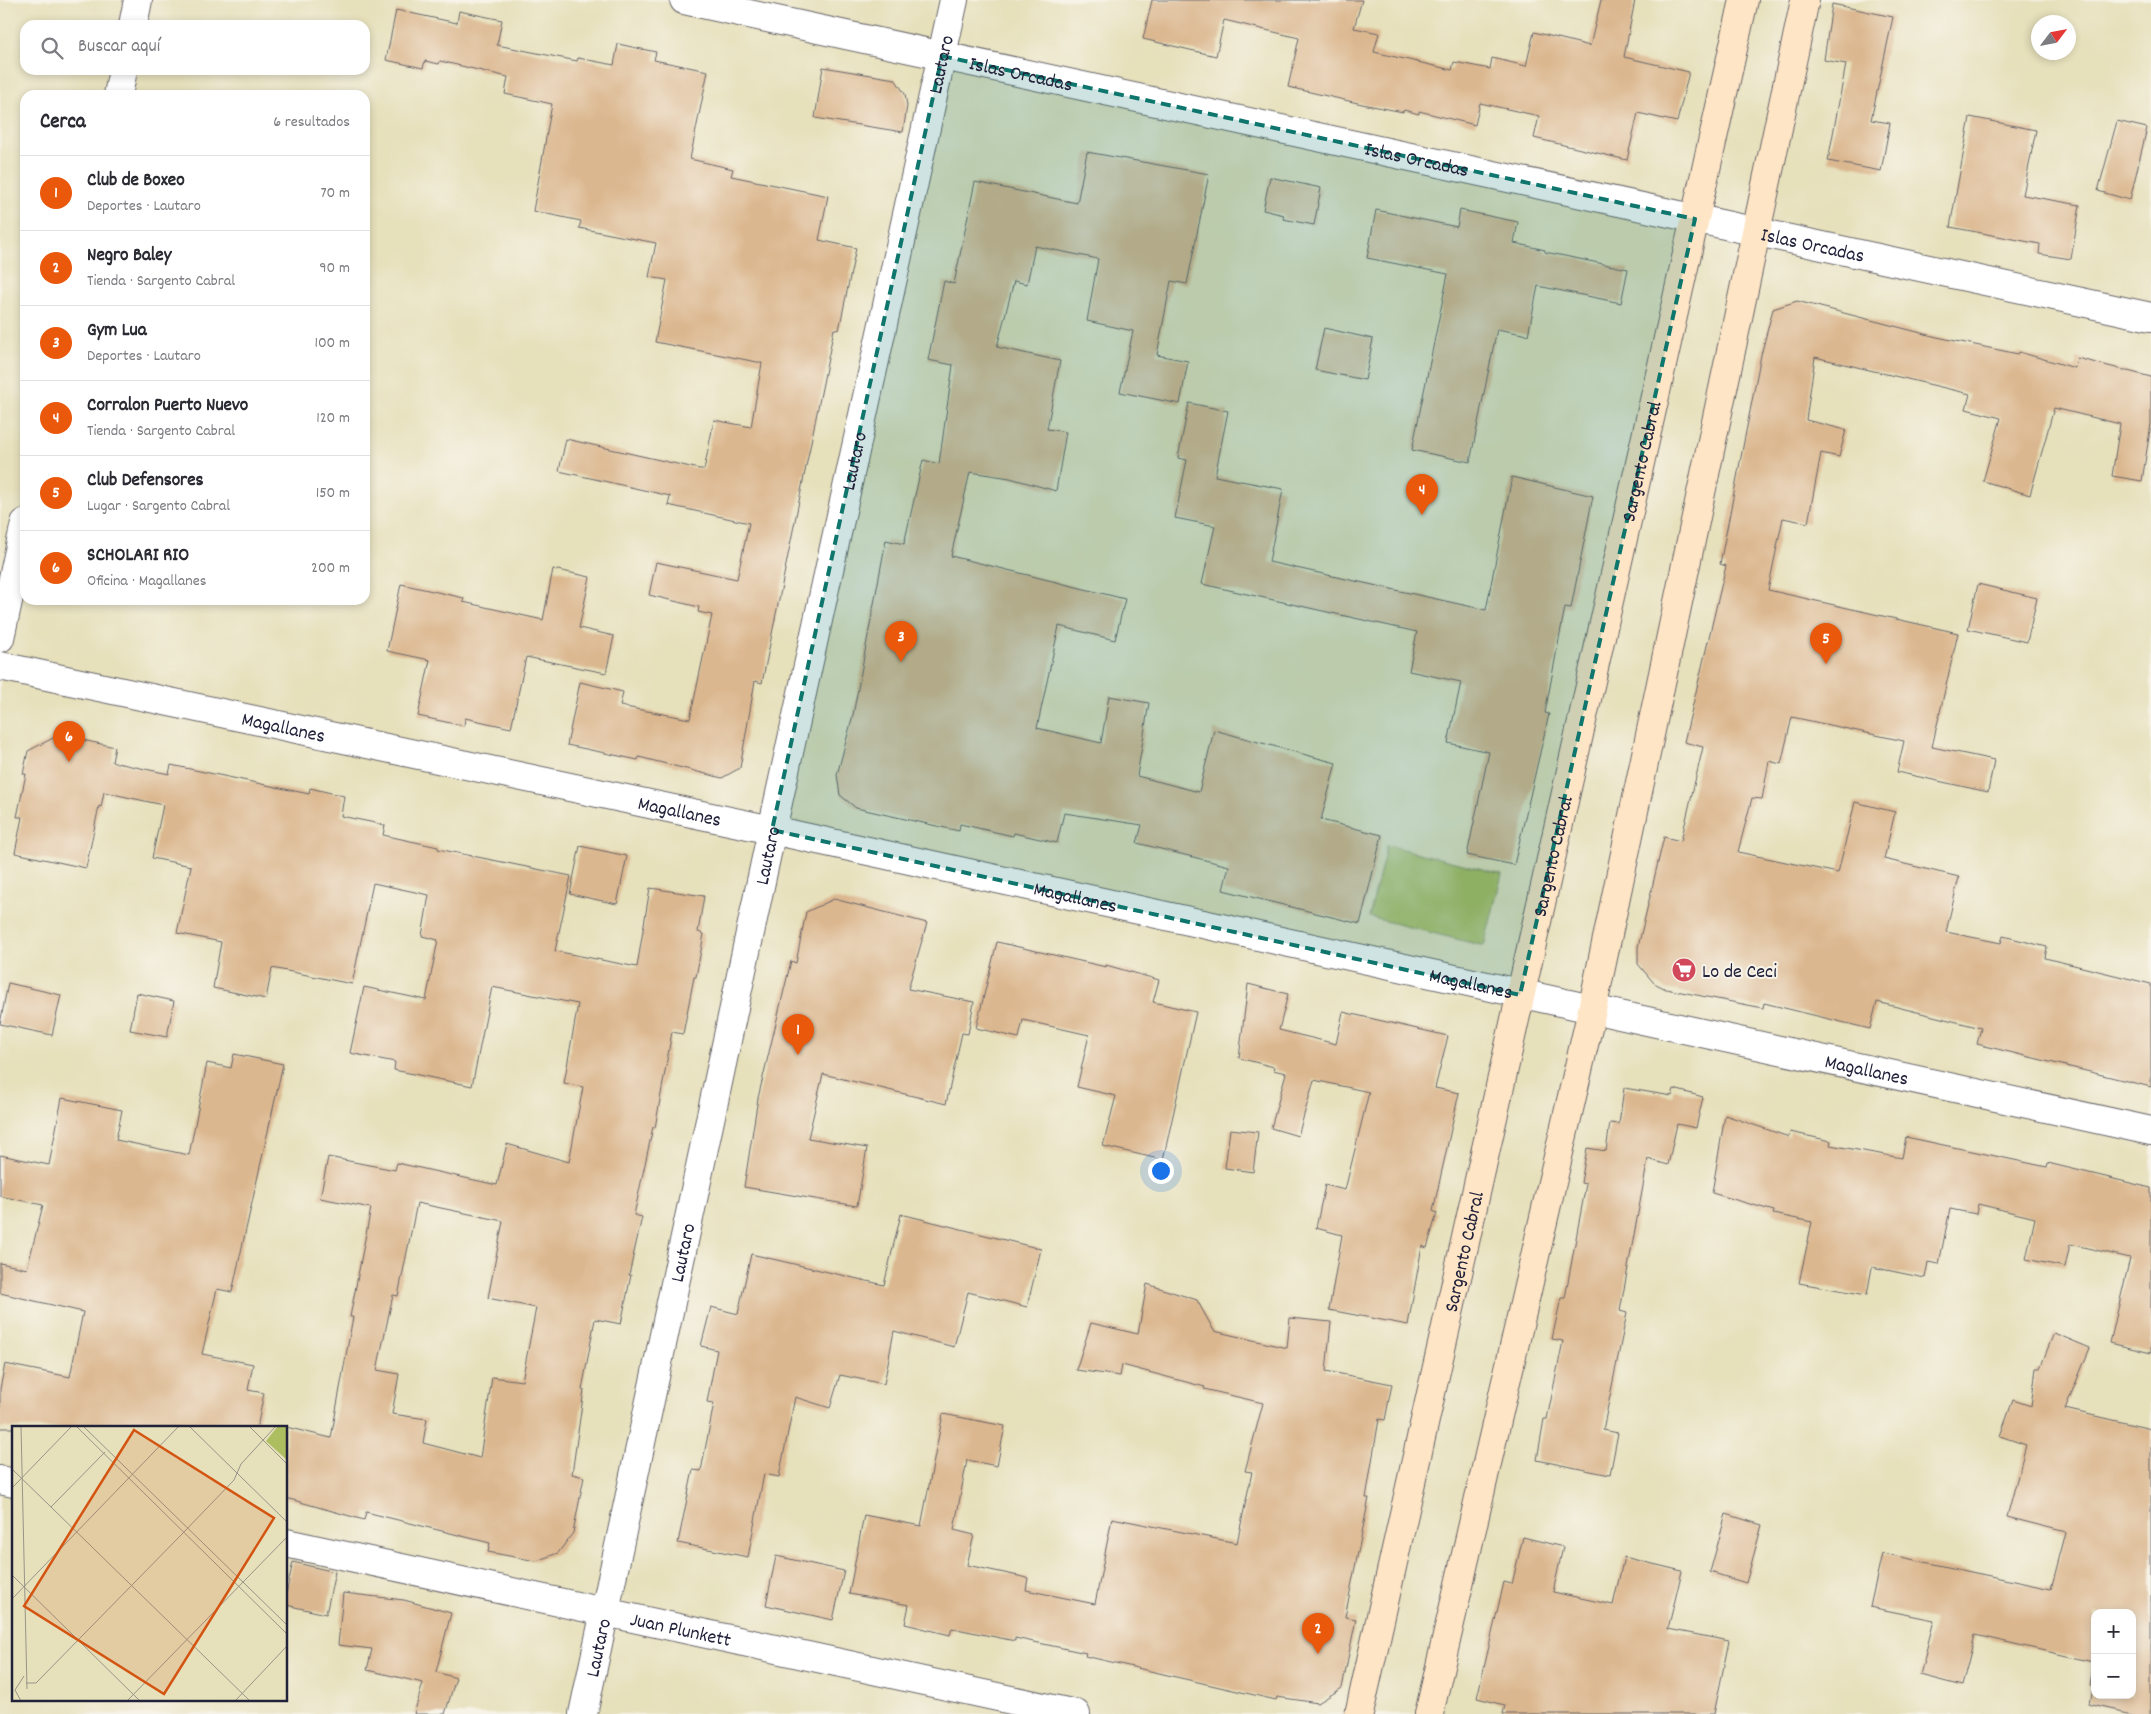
<!DOCTYPE html>
<html lang="es">
<head>
<meta charset="utf-8">
<style>
	body { margin:0; font-family:Dekko,sans-serif; background:#f7f7f7; color:#2b2b33 }
	.controls { position:absolute; right:15px; bottom:15px; display:grid; overflow:hidden; border-radius:10px; box-shadow:0 2px 8px #0003 }
	.controls button { width:45px; height:45px; display:grid; place-items:center; padding:0; border:0; border-bottom:1px solid #e1e1e2; background:#fff; color:#2b2b33; font:25px sans-serif }
	.compass { position:absolute; left:2031px; top:15px; width:45px; height:45px; border-radius:50%; background:#fff; box-shadow:0 2px 8px #0003; rotate:58deg }
	.you { position:absolute; left:1160px; top:1170px; width:18px; height:18px; margin:-12px; border:4px solid #fff; border-radius:50%; background:#1a73e8; box-shadow:0 0 0 8px #1a73e833 }
	.badge { display:grid; place-items:center; width:32px; height:32px; border-radius:50%; background:#ea580c; color:#fff; font-size:16px; font-weight:700 }
	.pin { position:absolute; translate:-50% -41px; filter:drop-shadow(0 1px 2px #0008) }
	.pin::after { content:''; position:absolute; top:26px; width:18px; height:15px; background:inherit; clip-path:polygon(0 0,100% 0,50% 100%) }
	.list { margin:0; padding:0; list-style:none }
	h2 { display:flex; justify-content:space-between; align-items:center; height:65px; margin:0; padding:0 20px; font-size:21px }
	h2 small { font-size:16px; font-weight:400; color:#7c7c81 }
	.list li { display:grid; grid-template-columns:32px 1fr auto; gap:15px; align-items:center; box-sizing:border-box; height:75px; padding:0 20px; border-top:1px solid #e1e1e2 }
	.list b { display:block; font-size:19px; white-space:nowrap }
	.list p { margin:0; font-size:16px; white-space:nowrap; color:#7c7c81 }
	.list em { font-size:16px; font-style:normal; color:#7c7c81 }
	.icon { flex:none; width:28px; height:28px; fill:none; stroke:currentColor; stroke-width:2; stroke-linecap:round; stroke-linejoin:round }
	.map { position:relative; flex:none; width:2151px; height:1714px; overflow:hidden }
	.search { position:absolute; background:#fff; box-shadow:0 2px 8px #0003; left:20px; top:20px; width:350px; height:55px; display:flex; align-items:center; gap:12px; box-sizing:border-box; padding:0 18px; border-radius:15px; color:#7c7c81; font-size:19px }
	.panel { position:absolute; background:#fff; box-shadow:0 2px 8px #0003; left:20px; top:90px; width:350px; height:515px; border-radius:15px }
	.map>svg:first-child { display:block }
</style>
</head>
<body>
<div class="map">
<svg width="2151" height="1714" viewBox="0 0 2151 1714">
	<rect width="100%" height="100%" fill="#f7f3e8"/>
	<filter id="ink" filterUnits="userSpaceOnUse"><feTurbulence type="fractalNoise" baseFrequency=".02" numOctaves="2"/><feDisplacementMap in="SourceGraphic" scale="10" xChannelSelector="R" yChannelSelector="G"/><feConvolveMatrix kernelMatrix="1 2 1 2 8 2 1 2 1" color-interpolation-filters="sRGB"/></filter>
	<filter id="wash" filterUnits="userSpaceOnUse"><feTurbulence type="fractalNoise" baseFrequency=".0096" numOctaves="4" result="noise"/><feDisplacementMap in="SourceGraphic" scale="20" xChannelSelector="R" yChannelSelector="G"/><feGaussianBlur stdDeviation="1.12" result="paint"/><feColorMatrix in="noise" values="0 0 0 0 0 0 0 0 0 0 0 0 0 0 0 0 0 1.4 0 .05"/><feComposite in="paint" operator="in"/></filter>
	<g filter="url(#wash)">
		<rect width="100%" height="100%" fill="#e6e0bb"/>
		<polygon fill="#adbe61" stroke="#68704e" points="1387,845 1502,874 1484,946 1369,917"/>
		<g id="blocks">
			<g fill="#dbb78f" fill-rule="evenodd">
				<polygon points="1152,0 1362,0 1354,28 1379,33 1374,52 1452,70 1454,62 1490,69 1492,58 1526,66 1534,32 1590,46 1601,0 1635,0 1624,57 1689,72 1677,122 1638,113 1627,160 1534,138 1539,116 1480,103 1475,125 1419,111 1419,114 1404,110 1403,112 1362,104 1288,87 1299,38 1224,20 1216,56 1143,39"/>
				<polygon points="1832,4 1893,17 1871,120 1890,123 1881,171 1828,161 1846,64 1824,60"/>
				<polygon points="396,10 457,23 459,11 502,20 497,45 577,61 578,58 614,65 618,44 656,52 654,60 708,71 690,159 733,169 731,176 828,196 819,240 856,248 839,330 834,329 762,683 755,681 740,768 722,778 639,757 638,760 567,745 580,682 623,692 620,706 690,719 712,615 698,612 699,607 649,595 656,562 737,579 749,523 668,505 670,496 559,471 566,439 704,470 714,420 751,427 762,363 655,342 667,280 649,277 656,243 579,228 581,221 533,211 552,104 505,94 508,77 440,61 439,64 425,61 423,68 386,60"/>
				<polygon points="823,67 895,79 905,94 907,106 903,132 815,118"/>
				<polygon points="1970,117 2036,130 2023,195 2080,205 2071,259 2039,254 2040,244 1950,227"/>
				<polygon points="2117,121 2147,128 2130,200 2098,191"/>
				<polygon points="1087,152 1209,174 1187,284 1171,281 1157,355 1188,361 1180,404 1120,392 1133,331 1087,321 1098,259 1035,246 1027,284 1014,281 997,347 1060,361 1047,429 1066,432 1056,491 1010,478 970,472 951,556 1125,599 1115,640 1059,626 1037,728 1101,743 1109,696 1149,703 1137,776 1199,792 1214,730 1336,763 1321,820 1382,835 1360,924 1223,890 1229,866 1137,843 1142,825 1064,813 1057,843 1014,833 1013,836 960,824 959,831 856,808 840,795 837,775 853,715 886,540 904,544 923,460 939,464 953,365 928,360 944,281 954,284 975,182 1077,203"/>
				<polygon points="1270,177 1321,188 1314,225 1283,219 1284,215 1263,210"/>
				<polygon points="1376,210 1457,227 1460,210 1518,222 1514,243 1545,250 1545,252 1628,269 1621,303 1538,286 1528,335 1497,329 1470,462 1412,450 1448,274 1367,258"/>
				<polygon points="1797,301 1937,337 2018,354 2019,352 2075,368 2077,358 2151,377 2151,424 2142,481 2112,476 2120,424 2054,408 2030,495 1983,481 2001,418 1966,409 1970,394 1815,357 1806,420 1846,430 1839,457 1821,453 1808,523 1783,518 1768,590 1958,633 1932,747 1994,760 1988,792 1897,772 1904,741 1792,717 1781,764 1769,761 1762,799 1752,798 1738,852 1838,873 1855,802 1895,812 1884,859 1959,877 1946,932 2001,943 2003,936 2047,947 2045,958 2151,984 2151,1087 1977,1044 1981,1028 1877,1002 1870,1029 1764,1003 1763,1008 1666,989 1654,983 1638,964 1638,947 1664,837 1681,841 1703,747 1684,742 1726,566 1720,564 1761,355 1773,309"/>
				<polygon points="1324,328 1373,339 1365,380 1315,370"/>
				<polygon points="1189,403 1228,411 1215,476 1283,489 1269,562 1486,610 1512,477 1593,496 1571,608 1565,607 1545,713 1549,714 1514,865 1467,855 1489,752 1448,743 1461,682 1409,671 1417,632 1202,584 1215,526 1175,518 1187,460 1178,458"/>
				<polygon points="553,569 590,577 579,628 614,636 606,673 526,657 511,728 465,718 464,726 418,716 430,660 387,651 401,584 464,598 463,602 543,620"/>
				<polygon points="1978,584 2037,598 2027,642 1968,629"/>
				<path d="M59,735L115,747L112,762L169,774L171,765L309,794L310,788L344,796L341,816L385,825L383,835L438,847V849L571,876L555,951L637,967L650,888L704,896L698,932L704,934L696,977H694L683,1034L672,1032L655,1128L653,1127L634,1215L642,1217L629,1275H631L621,1324L595,1319L582,1390H584L572,1474L584,1477L573,1533L558,1553L536,1561L488,1552L490,1543L366,1512L364,1520L286,1498V1427L331,1438L353,1317H350L371,1208L320,1198L328,1157L395,1170L397,1163L497,1185L507,1144L569,1162L583,1087L564,1083L578,1004L492,987L472,1086L394,1070L395,1062L350,1053L364,987L426,1000L438,940L422,936L429,895L373,883L352,984L272,968L266,999L213,988L221,942L177,933L191,866L152,858L163,805L104,792L101,807L99,806L86,868L15,853L22,817H17L26,774H23L28,751ZM417,1203L503,1221L488,1298L536,1308L522,1381L492,1377L480,1458L423,1443L427,1419L392,1414L399,1374L377,1370L393,1295L398,1296Z"/>
				<polygon points="580,846 627,856 617,904 570,894"/>
				<polygon points="834,899 927,923 908,989 974,1002 968,1034 962,1033 946,1104 823,1074 808,1138 867,1148 857,1206 744,1187 758,1098 791,961 796,963 806,912"/>
				<polygon points="997,942 1106,967 1106,965 1159,980 1153,1002 1196,1012 1163,1160 1103,1146 1116,1096 1077,1087 1089,1035 1023,1020 1019,1038 976,1028"/>
				<polygon points="8,983 61,995 52,1035 0,1024"/>
				<polygon points="1248,984 1288,994 1279,1030 1336,1044 1343,1012 1448,1036 1435,1088 1459,1093 1433,1211 1437,1213 1427,1248 1422,1246 1408,1325 1329,1310 1342,1235 1316,1228 1325,1185 1345,1190 1369,1092 1314,1080 1298,1136 1271,1128 1286,1073 1273,1070 1274,1067 1239,1058"/>
				<polygon points="137,993 174,1001 167,1037 130,1030"/>
				<polygon points="234,1054 283,1064 232,1292 217,1289 202,1354 253,1364 248,1390 264,1393 257,1428 0,1428 0,1389 5,1364 70,1377 83,1312 0,1293 0,1263 27,1269 43,1205 0,1196 0,1155 49,1165 62,1098 122,1110 116,1140 189,1155 207,1063 231,1068"/>
				<polygon points="1624,1088 1672,1096 1674,1089 1703,1097 1696,1128 1677,1124 1668,1165 1648,1159 1620,1311 1627,1313 1603,1430 1618,1433 1610,1475 1537,1460 1544,1419 1547,1419 1563,1341 1552,1339 1561,1298 1565,1298 1586,1184 1581,1183 1587,1148 1606,1151 1610,1123 1619,1124"/>
				<polygon points="1725,1115 1789,1137 1790,1132 1831,1141 1830,1145 1902,1158 1906,1137 2047,1167 2048,1163 2151,1188 2151,1353 2110,1343 2130,1258 2070,1244 2065,1267 2026,1259 2035,1218 1978,1204 1976,1214 1950,1209 1939,1264 1928,1262 1925,1278 1872,1267 1867,1295 1799,1283 1812,1222 1773,1214 1774,1211 1712,1193"/>
				<polygon points="1230,1129 1258,1132 1253,1172 1225,1168"/>
				<polygon points="901,1214 1041,1249 1027,1307 968,1292 954,1347 894,1331 884,1384 840,1375 830,1408 795,1397 779,1477 764,1474 748,1557 678,1543 693,1470 701,1471 714,1403 707,1402 717,1350 701,1346 711,1307 738,1314 751,1254 884,1285"/>
				<polygon points="1147,1284 1197,1300 1214,1331 1287,1348 1290,1318 1331,1322 1326,1371 1392,1384 1385,1420 1379,1419 1366,1498 1369,1498 1345,1617 1356,1619 1342,1688 1318,1703 1277,1697 1276,1700 1085,1656 1086,1653 1015,1638 1015,1641 952,1628 950,1635 905,1624 909,1605 849,1594 864,1515 921,1526 943,1414 1005,1426 997,1466 967,1460 954,1530 974,1535 967,1565 1028,1578 1026,1590 1095,1604 1112,1518 1237,1543 1252,1472 1245,1471 1263,1403 1204,1389 1205,1387 1122,1365 1120,1376 1076,1370 1091,1323 1138,1334"/>
				<path d="M2054,1333L2090,1348L2065,1409L2151,1429V1714H2137L2089,1703L2092,1685L2089,1684L2093,1662L1975,1635L1962,1686L1920,1675L1934,1620L1870,1607L1882,1553L2051,1589L2066,1532L2007,1517L2026,1445L2000,1436L2013,1400L2031,1406L2036,1368H2040ZM2095,1613H2132V1695H2095Z"/>
				<polygon points="1726,1514 1762,1525 1746,1583 1710,1572"/>
				<polygon points="1523,1537 1563,1547 1553,1592 1613,1605 1624,1557 1682,1571 1668,1629 1729,1641 1714,1714 1503,1714 1505,1705 1477,1698 1504,1582 1512,1584"/>
				<polygon points="776,1556 844,1571 833,1620 766,1605"/>
				<polygon points="293,1562 335,1572 326,1614 286,1605 286,1594"/>
				<polygon points="343,1593 404,1600 451,1613 436,1672 456,1678 445,1714 414,1714 423,1683 367,1670 372,1649 338,1645"/>
			</g>
		</g>
	</g>
	<g filter="url(#ink)">
		<use href="#blocks" fill-opacity="0" stroke="#676468" stroke-width="1"/>
		<g fill="none" stroke-linecap="round" stroke-linejoin="round">
			<defs>
				<g id="street">
					<path id="s1" d="M684,0L2151,317"/>
					<polyline points="133,25 138,0"/>
					<polyline points="118,95 123,70"/>
					<polyline points="0,638 25,523"/>
					<path id="s2" d="M0,666L772,830L2151,1131"/>
					<polyline points="0,1480 14,1483"/>
					<path id="s3" d="M286,1543L1076,1714"/>
					<path id="s4" d="M583,1714L772,830L954,0"/>
				</g>
				<g id="secondary">
					<path id="s5" d="M1359,1714L1744,0"/>
					<polyline points="1429,1714 1592,1010 1805,0"/>
				</g>
			</defs>
			<use href="#street" stroke="#676468" stroke-width="30"/>
			<use href="#secondary" stroke="#676468" stroke-width="30"/>
			<use href="#street" stroke="#fff" stroke-width="28"/>
			<use href="#secondary" stroke="#fee5c5" stroke-width="28"/>
		</g>
	</g>
	<path fill="#0f766e" fill-opacity="0.2" stroke="#0f766e" stroke-width="4" stroke-dasharray="10 6" stroke-linejoin="round" d="M942,56L1695,219L1520,995L772,830Z"/>
	<defs>
		<symbol id="supermarket-disc" viewBox="-11 -11 22 22"><circle r="9.5" fill="#d1495b" stroke="#f7f3e8"/><path d="M-6-5.5h2.5l.6 2H6L4.5 2H-2.5L-4.4-4H-6ZM-1.5 3.2a1.3 1.3 0 1 0 .1 0ZM3 3.2a1.3 1.3 0 1 0 .1 0Z" fill="#fff"/></symbol>
	</defs>
	<g fill-rule="evenodd">
		<use href="#supermarket-disc" x="1670" y="956" width="28" height="28"/>
	</g>
	<g text-anchor="middle" stroke-width="4" stroke-linejoin="round" paint-order="stroke">
		<g font-size="20" fill="#22223b" stroke="#f7f3e8">
			<text dy="7" stroke="none"><textPath href="#s4" startOffset="1688">Lautaro</textPath></text>
			<text dy="7" stroke="none"><textPath href="#s1" startOffset="345">Islas Orcadas</textPath></text>
			<text dy="7" stroke="none"><textPath href="#s1" startOffset="750">Islas Orcadas</textPath></text>
			<text dy="7" stroke="none"><textPath href="#s1" startOffset="1155">Islas Orcadas</textPath></text>
			<text dy="7" stroke="none"><textPath href="#s4" startOffset="1282">Lautaro</textPath></text>
			<text dy="7" stroke="none"><textPath href="#s5" startOffset="1284">Sargento Cabral</textPath></text>
			<text dy="7" stroke="none"><textPath href="#s2" startOffset="290">Magallanes</textPath></text>
			<text dy="7" stroke="none"><textPath href="#s2" startOffset="695">Magallanes</textPath></text>
			<text dy="7" stroke="none"><textPath href="#s4" startOffset="878">Lautaro</textPath></text>
			<text dy="7" stroke="none"><textPath href="#s5" startOffset="879">Sargento Cabral</textPath></text>
			<text dy="7" stroke="none"><textPath href="#s2" startOffset="1100">Magallanes</textPath></text>
			<text dy="7" stroke="none"><textPath href="#s2" startOffset="1505">Magallanes</textPath></text>
			<text dy="7" stroke="none"><textPath href="#s2" startOffset="1910">Magallanes</textPath></text>
			<text dy="7" stroke="none"><textPath href="#s5" startOffset="474">Sargento Cabral</textPath></text>
			<text dy="7" stroke="none"><textPath href="#s4" startOffset="472">Lautaro</textPath></text>
			<text dy="7" stroke="none"><textPath href="#s3" startOffset="404">Juan Plunkett</textPath></text>
			<text dy="7" stroke="none"><textPath href="#s4" startOffset="68">Lautaro</textPath></text>
		</g>
		<g font-size="20" fill="#22223b" stroke="#f7f3e8" text-anchor="start">
			<text x="1702" y="977">Lo de Ceci</text>
		</g>
	</g>
	<g transform="translate(12 1426)">
		<rect width="275" height="275" fill="#e6e0bb"/>
		<path d="M266,0H275V34L254,15Z" fill="#adbe61"/>
		<path fill="none" stroke="#989488" stroke-width="1" d="M9,0L15,263M64,0L275,208M71,0L275,199M177,0L275,96M237,0L275,38M0,43L238,275M0,62L60,0M39,81L93,26M0,149L128,275M0,173L167,0M14,257H24L171,107L222,54L229,38L264,0M9,275L3,264L12,250M115,275L275,111M223,275L275,220"/>
		<path fill="#d45411" fill-opacity="0.15" stroke="#d45411" stroke-width="2.5" d="M122,4L262,92L152,268L12,180Z"/>
		<rect width="275" height="275" fill="none" stroke="#22223b" stroke-width="2.5"/>
	</g>
</svg>
<div class="controls">
<button>+</button>
<button>−</button>
</div>
<svg class="compass" viewBox="-18 -18 36 36"><path d="M0-13l5 13h-10z" fill="#e53935"/><path d="M0 13l5-13h-10z" fill="#7c7c81"/></svg>
<div class="you"></div>
<div class="pin badge" style="left:798px;top:1055px">1</div>
<div class="pin badge" style="left:1318px;top:1654px">2</div>
<div class="pin badge" style="left:901px;top:662px">3</div>
<div class="pin badge" style="left:1422px;top:515px">4</div>
<div class="pin badge" style="left:1826px;top:664px">5</div>
<div class="pin badge" style="left:69px;top:762px">6</div>
<div class="search"><svg class="icon" aria-label="search" viewBox="0 0 24 24"><circle cx="10" cy="10" r="6"/><path d="M15 15l6 6"/></svg>Buscar aquí</div>
<section class="panel">
<h2>Cerca<small>6 resultados</small></h2>
<ul class="list">
<li><span class="badge">1</span><div><b>Club de Boxeo</b><p>Deportes · Lautaro</p></div><em>70 m</em></li>
<li><span class="badge">2</span><div><b>Negro Baley</b><p>Tienda · Sargento Cabral</p></div><em>90 m</em></li>
<li><span class="badge">3</span><div><b>Gym Lua</b><p>Deportes · Lautaro</p></div><em>100 m</em></li>
<li><span class="badge">4</span><div><b>Corralon Puerto Nuevo</b><p>Tienda · Sargento Cabral</p></div><em>120 m</em></li>
<li><span class="badge">5</span><div><b>Club Defensores</b><p>Lugar · Sargento Cabral</p></div><em>150 m</em></li>
<li><span class="badge">6</span><div><b>SCHOLARI RIO</b><p>Oficina · Magallanes</p></div><em>200 m</em></li>
</ul>
</section>
</div>
</body>
</html>
